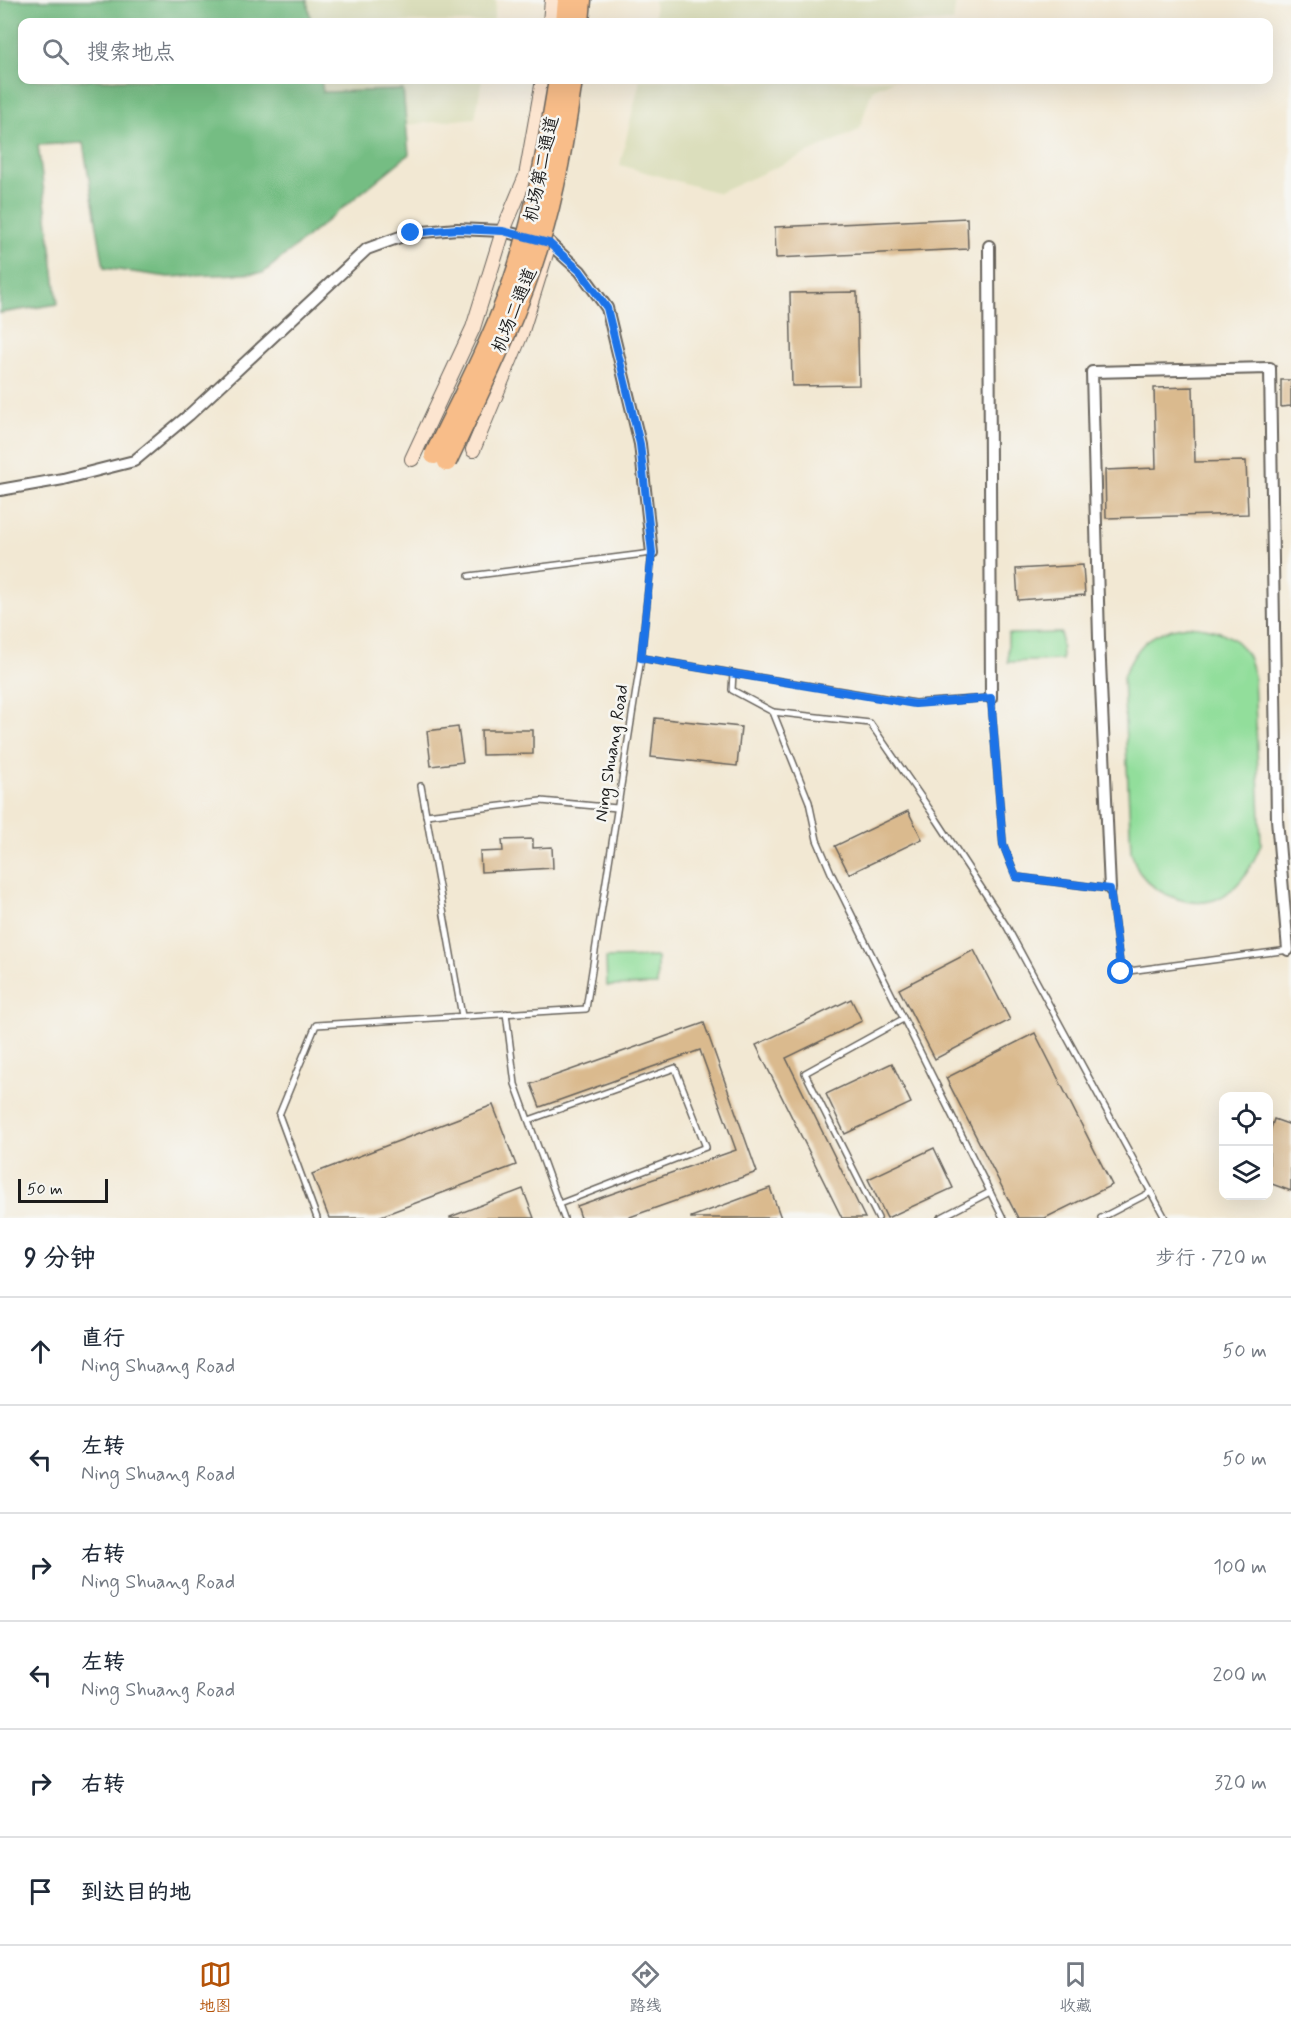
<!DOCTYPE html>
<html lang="zh">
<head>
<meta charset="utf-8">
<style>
	body { margin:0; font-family:Mynerve,"LXGW WenKai TC",sans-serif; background:#f2f2f3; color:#1f2937 }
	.controls { position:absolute; right:18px; bottom:18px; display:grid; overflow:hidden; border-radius:12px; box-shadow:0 6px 24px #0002 }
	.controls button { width:54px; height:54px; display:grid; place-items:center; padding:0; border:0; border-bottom:2px solid #e0e1e3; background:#fff; color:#1f2937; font:30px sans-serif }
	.scale { position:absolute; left:18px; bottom:15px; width:90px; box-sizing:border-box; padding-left:6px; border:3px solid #1c1c1c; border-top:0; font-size:16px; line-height:21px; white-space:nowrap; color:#1c1c1c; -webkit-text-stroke:4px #f6f6f2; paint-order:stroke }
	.stop { position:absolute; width:18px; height:18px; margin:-14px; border:4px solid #1a73e8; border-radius:50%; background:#fff }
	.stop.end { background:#1a73e8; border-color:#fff; box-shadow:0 2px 6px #0008 }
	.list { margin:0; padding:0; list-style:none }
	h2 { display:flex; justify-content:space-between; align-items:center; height:78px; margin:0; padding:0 24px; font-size:26px }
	h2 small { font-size:20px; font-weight:400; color:#747a83 }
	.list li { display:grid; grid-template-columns:39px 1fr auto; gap:18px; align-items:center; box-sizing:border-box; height:108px; padding:0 24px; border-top:2px solid #e0e1e3 }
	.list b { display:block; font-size:22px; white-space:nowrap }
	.list p { margin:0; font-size:20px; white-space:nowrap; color:#747a83 }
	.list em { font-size:20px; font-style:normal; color:#747a83 }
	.icon { flex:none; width:33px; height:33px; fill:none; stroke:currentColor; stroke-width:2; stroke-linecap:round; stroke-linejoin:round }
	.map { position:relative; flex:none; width:1291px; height:1218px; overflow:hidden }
	.search { position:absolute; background:#fff; box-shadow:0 6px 24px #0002; left:18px; right:18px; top:18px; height:66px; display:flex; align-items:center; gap:15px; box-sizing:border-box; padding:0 21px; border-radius:12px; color:#747a83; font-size:22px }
	.sheet { height:726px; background:#fff }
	nav { display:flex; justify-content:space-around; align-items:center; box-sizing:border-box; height:84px; border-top:2px solid #e0e1e3; background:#fff; font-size:16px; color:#747a83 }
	nav a { display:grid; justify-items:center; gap:3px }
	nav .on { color:#b45309 }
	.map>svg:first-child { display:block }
</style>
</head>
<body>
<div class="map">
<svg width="1291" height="1218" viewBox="0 0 1291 1218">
	<rect width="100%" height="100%" fill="#f6f6f2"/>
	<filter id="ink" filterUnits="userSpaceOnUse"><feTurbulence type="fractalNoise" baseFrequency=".0167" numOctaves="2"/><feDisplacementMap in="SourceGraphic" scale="12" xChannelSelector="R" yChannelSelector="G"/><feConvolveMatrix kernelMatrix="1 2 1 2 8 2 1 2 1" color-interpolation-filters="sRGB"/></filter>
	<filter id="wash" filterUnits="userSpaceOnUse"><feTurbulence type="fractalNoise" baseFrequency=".008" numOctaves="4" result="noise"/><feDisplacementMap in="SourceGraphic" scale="24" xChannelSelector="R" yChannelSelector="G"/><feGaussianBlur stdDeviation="1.35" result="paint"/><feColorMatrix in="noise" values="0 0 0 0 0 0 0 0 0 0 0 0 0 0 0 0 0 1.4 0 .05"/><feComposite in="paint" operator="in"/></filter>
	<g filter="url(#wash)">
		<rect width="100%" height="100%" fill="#f2e8d3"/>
		<g fill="#dbdebc">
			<polygon points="307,0 496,0 496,3 493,22 311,22"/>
			<polygon points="654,0 956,0 953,22 654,22 655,15"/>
			<polygon points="321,80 482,80 475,118 406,125 402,90 322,92"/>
			<polygon points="640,80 894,80 872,90 859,130 719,193 620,165"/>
		</g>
		<g fill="#92de9b" stroke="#577d5c" stroke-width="1.5">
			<path d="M1187,626C1209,627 1234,632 1246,653C1250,659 1252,669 1254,676L1261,844C1253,865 1240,888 1219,898C1193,910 1156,895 1140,873C1135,867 1134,858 1131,852L1123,677C1138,643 1150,632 1187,626Z"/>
			<polygon points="1061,633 1062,660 1008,662 1008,634"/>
			<polygon points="657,957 657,985 607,986 606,958"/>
		</g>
		<polygon fill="#75bd83" stroke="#486c50" stroke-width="1.5" points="0,0 307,0 311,22 22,22 22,80 321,80 323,92 403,90 409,154 263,273 168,277 104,268 83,143 38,145 58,304 0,313"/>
		<g id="blocks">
			<g fill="#daba8e">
				<polygon points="967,218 968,249 776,258 775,227"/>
				<polygon points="857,292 859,385 792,386 790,293"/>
				<polygon points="1281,380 1291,380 1291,406 1281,407"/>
				<polygon points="1193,387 1195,462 1246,461 1248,514 1106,518 1105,470 1156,468 1154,388"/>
				<polygon points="1083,565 1085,595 1018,600 1016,569"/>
				<polygon points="655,718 741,727 737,766 651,757"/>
				<polygon points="458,727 463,762 431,766 427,731"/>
				<polygon points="481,730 533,730 533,754 482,755"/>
				<polygon points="908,811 922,839 849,874 835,846"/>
				<polygon points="533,839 533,848 552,847 553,868 481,872 480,852 503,851 502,840"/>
				<polygon points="974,950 1010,1020 935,1059 899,989"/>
				<polygon points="851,999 862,1021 786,1058 865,1218 842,1218 756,1045"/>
				<polygon points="704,1023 757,1172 627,1218 581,1218 577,1206 736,1150 700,1050 540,1107 531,1084"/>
				<polygon points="1035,1033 1112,1185 1045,1218 1018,1218 946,1078"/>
				<polygon points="892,1063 911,1103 845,1134 826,1094"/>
				<polygon points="493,1105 516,1165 376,1218 329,1218 312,1174"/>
				<polygon points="1274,1119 1291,1125 1291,1191 1269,1183 1269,1135"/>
				<polygon points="934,1148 953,1188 887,1218 868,1179"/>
				<polygon points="770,1188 781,1218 691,1218 691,1217"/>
				<polygon points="523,1189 534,1218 450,1218 450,1217"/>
			</g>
		</g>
	</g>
	<g filter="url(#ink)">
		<use href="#blocks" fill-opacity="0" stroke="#67635c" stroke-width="1.5"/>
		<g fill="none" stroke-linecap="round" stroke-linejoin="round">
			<defs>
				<g id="lane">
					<polyline points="469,576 652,553 641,658"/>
					<polyline points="733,673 732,690 773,712 870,723 937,820 1007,927 1165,1218"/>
					<polyline points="773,712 809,802 817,840 832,875 1003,1218"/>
					<polyline points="421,786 462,1016"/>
					<polyline points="426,815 541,801 617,808"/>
					<polyline points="506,1013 515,1084 564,1218"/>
					<polyline points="529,1120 675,1068 706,1147 559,1204"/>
					<polyline points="317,1218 279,1115 316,1025 586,1009 641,658 915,703 991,698 1003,844 1016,877 1110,889 1121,972 1289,950"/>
					<polyline points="878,1218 805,1073 903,1019"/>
					<polyline points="940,1218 990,1192"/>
					<polyline points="1101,1218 1151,1192"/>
				</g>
				<g id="street">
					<polyline points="544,242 549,243 580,271 607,308 640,444 652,553"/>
					<polyline points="989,246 991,698"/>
					<polyline points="0,490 63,479 134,461 189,415 367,249 411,233 457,229 503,231 529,238"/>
					<polyline points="1110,889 1099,639 1092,372 1270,368 1277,819 1288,950"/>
				</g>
				<g id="secondary">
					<polyline points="550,22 552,0"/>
					<polyline points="473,450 521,334 549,244"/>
					<polyline points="412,459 473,328 503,231 526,176 543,80"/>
				</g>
				<g id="highway">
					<polyline points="565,22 567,0"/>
					<polyline points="580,22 582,0"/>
				</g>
			</defs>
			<use href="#lane" stroke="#67635c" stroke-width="8"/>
			<use href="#street" stroke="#67635c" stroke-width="14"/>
			<use href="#secondary" stroke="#67635c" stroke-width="16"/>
			<use href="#highway" stroke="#67635c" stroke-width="21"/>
			<use href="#lane" stroke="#fff" stroke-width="5"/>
			<use href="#street" stroke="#fff" stroke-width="10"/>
			<use href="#secondary" stroke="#fce5d0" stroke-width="14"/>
			<use href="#highway" stroke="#f8bd89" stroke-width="18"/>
			<defs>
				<g id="highway-bridge">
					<path d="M434,455C456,409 481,362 500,314C531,239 545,159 558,80"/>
					<path d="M447,462C480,391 516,321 539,246C556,193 565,135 573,80"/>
				</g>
			</defs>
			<use href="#highway-bridge" stroke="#67635c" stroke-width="21" stroke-linecap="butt"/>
			<use href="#highway-bridge" stroke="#f8bd89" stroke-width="18"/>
		</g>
	</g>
	<g fill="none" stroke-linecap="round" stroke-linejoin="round" filter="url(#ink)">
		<polyline stroke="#1a73e8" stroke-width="8" points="411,233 457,229 503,231 549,243 580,271 607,308 640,444 652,553 641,658 915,704 991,698 1003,844 1016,877 1110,889 1121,972"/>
	</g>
	<g text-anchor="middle" stroke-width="5" stroke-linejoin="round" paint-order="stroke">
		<g font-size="18" fill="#1c1c1c" stroke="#f6f6f2">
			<text transform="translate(541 169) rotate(-78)" y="6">机场第二通道</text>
			<text transform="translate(514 310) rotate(-68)" y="6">机场二通道</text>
			<text transform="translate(611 753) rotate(-81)" y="6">Ning Shuang Road</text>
		</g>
	</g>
</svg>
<div class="controls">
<button><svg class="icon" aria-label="locate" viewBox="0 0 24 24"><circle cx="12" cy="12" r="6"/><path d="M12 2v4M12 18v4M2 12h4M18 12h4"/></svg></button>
<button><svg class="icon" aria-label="layers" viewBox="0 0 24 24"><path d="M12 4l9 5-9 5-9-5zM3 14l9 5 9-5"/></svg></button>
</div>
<div class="scale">50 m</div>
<div class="stop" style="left:1121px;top:972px"></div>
<div class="stop end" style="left:411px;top:233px"></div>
<div class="search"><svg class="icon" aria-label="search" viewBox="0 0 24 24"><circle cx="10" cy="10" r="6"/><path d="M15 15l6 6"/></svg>搜索地点</div>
</div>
<section class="sheet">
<h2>9 分钟<small>步行 · 720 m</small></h2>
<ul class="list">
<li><svg class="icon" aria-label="ahead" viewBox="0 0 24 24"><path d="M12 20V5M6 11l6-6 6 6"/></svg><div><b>直行</b><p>Ning Shuang Road</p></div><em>50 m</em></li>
<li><svg class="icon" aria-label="left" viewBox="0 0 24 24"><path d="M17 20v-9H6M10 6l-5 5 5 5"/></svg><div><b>左转</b><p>Ning Shuang Road</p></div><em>50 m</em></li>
<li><svg class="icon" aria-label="right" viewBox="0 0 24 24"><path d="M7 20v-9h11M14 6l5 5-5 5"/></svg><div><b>右转</b><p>Ning Shuang Road</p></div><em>100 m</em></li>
<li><svg class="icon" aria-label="left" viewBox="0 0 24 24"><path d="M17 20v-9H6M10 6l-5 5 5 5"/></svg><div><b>左转</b><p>Ning Shuang Road</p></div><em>200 m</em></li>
<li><svg class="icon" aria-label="right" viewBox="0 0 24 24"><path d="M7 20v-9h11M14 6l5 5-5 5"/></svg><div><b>右转</b></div><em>320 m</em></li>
<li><svg class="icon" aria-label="arrive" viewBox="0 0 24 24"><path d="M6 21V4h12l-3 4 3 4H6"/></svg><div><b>到达目的地</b></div></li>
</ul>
</section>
<nav>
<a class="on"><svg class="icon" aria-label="map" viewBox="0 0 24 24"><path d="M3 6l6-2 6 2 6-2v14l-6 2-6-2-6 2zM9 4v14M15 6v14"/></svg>地图</a>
<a><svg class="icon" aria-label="directions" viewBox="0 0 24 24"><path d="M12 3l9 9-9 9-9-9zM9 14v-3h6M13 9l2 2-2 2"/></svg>路线</a>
<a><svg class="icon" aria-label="saved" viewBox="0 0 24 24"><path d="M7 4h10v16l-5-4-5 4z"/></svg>收藏</a>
</nav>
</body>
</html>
